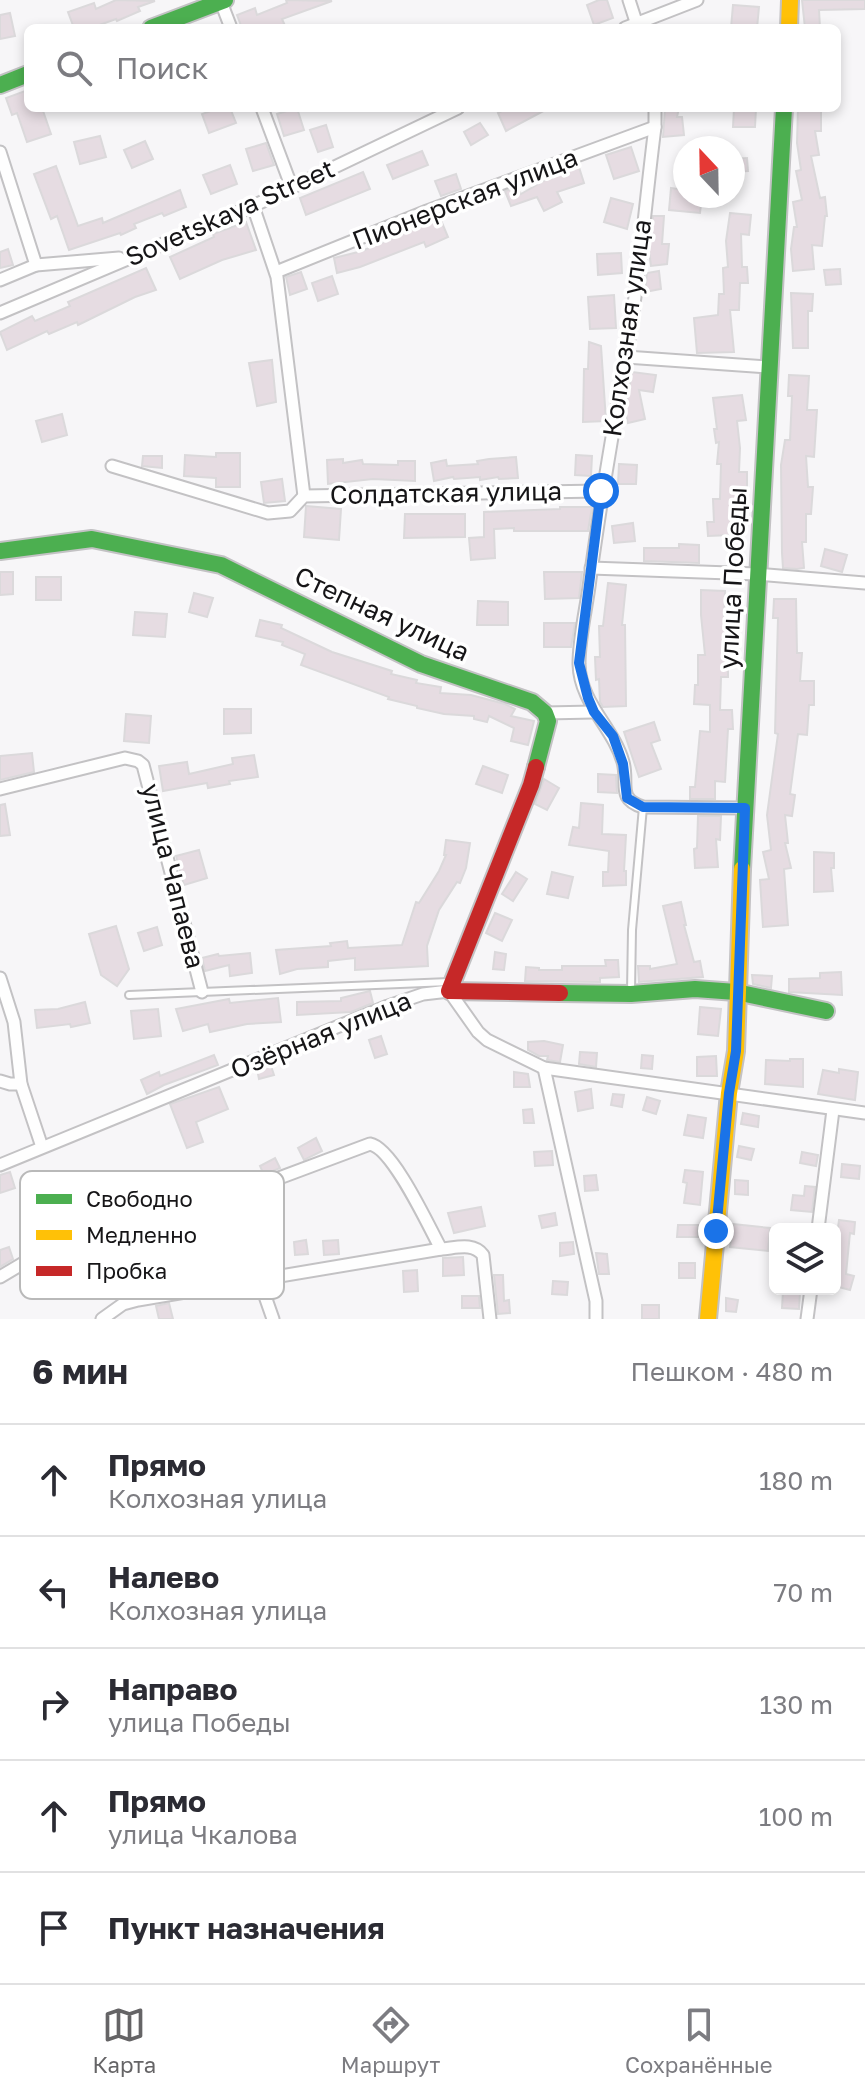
<!DOCTYPE html>
<html lang="ru">
<head>
<meta charset="utf-8">
<style>
	body { margin:0; font-family:"Golos Text",sans-serif; background:#f2f2f3; color:#2b2b33 }
	.controls { position:absolute; right:24px; bottom:24px; display:grid; overflow:hidden; border-radius:12px; box-shadow:0 4px 12px #0003 }
	.controls button { width:72px; height:72px; display:grid; place-items:center; padding:0; border:0; border-bottom:2px solid #e1e1e2; background:#fff; color:#2b2b33; font:40px sans-serif }
	.compass { position:absolute; left:673px; top:136px; width:72px; height:72px; border-radius:50%; background:#fff; box-shadow:0 4px 12px #0003; rotate:338deg }
	.stop { position:absolute; width:24px; height:24px; margin:-18px; border:6px solid #1a73e8; border-radius:50%; background:#fff }
	.stop.end { background:#1a73e8; border-color:#fff; box-shadow:0 2px 8px #0008 }
	.list { margin:0; padding:0; list-style:none }
	h2 { display:flex; justify-content:space-between; align-items:center; height:104px; margin:0; padding:0 32px; font-size:34px }
	h2 small { font-size:26px; font-weight:400; color:#7c7c81 }
	.list li { display:grid; grid-template-columns:52px 1fr auto; gap:24px; align-items:center; box-sizing:border-box; height:112px; padding:0 32px; border-top:2px solid #e1e1e2 }
	.list b { display:block; font-size:30px; white-space:nowrap }
	.list p { margin:0; font-size:26px; white-space:nowrap; color:#7c7c81 }
	.list em { font-size:26px; font-style:normal; color:#7c7c81 }
	.icon { flex:none; width:44px; height:44px; fill:none; stroke:currentColor; stroke-width:2; stroke-linecap:round; stroke-linejoin:round }
	.map { position:relative; flex:none; width:865px; height:1319px; overflow:hidden }
	.search { position:absolute; background:#fff; box-shadow:0 4px 12px #0003; left:24px; right:24px; top:24px; height:88px; display:flex; align-items:center; gap:20px; box-sizing:border-box; padding:0 28px; border-radius:12px; color:#7c7c81; font-size:30px }
	.sheet { height:664px; background:#fff }
	nav { display:flex; justify-content:space-around; align-items:center; box-sizing:border-box; height:112px; border-top:2px solid #e1e1e2; background:#fff; font-size:22px; color:#7c7c81 }
	nav a { display:grid; justify-items:center; gap:4px }
	nav .on { color:#656466 }
	.map>svg:first-child { display:block }
</style>
</head>
<body>
<div class="map">
<svg width="865" height="1319" viewBox="0 0 865 1319">
	<rect width="100%" height="100%" fill="#f7f6f8"/>
	<g fill="#e6dce2" stroke="#dbd9db" stroke-width="2">
		<polygon points="116,0 155,1 138,7 140,11 117,21 116,19 91,28 74,28 68,12 94,3 96,9"/>
		<polygon points="286,0 332,1 282,19 286,28 242,28 237,15 255,8 257,15 287,3"/>
		<polygon points="599,0 607,0 613,18 594,25 587,5"/>
		<polygon points="802,0 865,0 865,9 819,10 820,28 805,28"/>
		<polygon points="733,5 759,7 757,28 731,28"/>
		<polygon points="10,13 15,36 0,39 0,15"/>
		<polygon points="25,91 28,108 42,108 51,134 27,142 17,113 12,115 6,98"/>
		<polygon points="219,108 230,108 236,123 209,133 202,114"/>
		<polygon points="297,108 304,130 284,136 277,114"/>
		<polygon points="508,108 549,108 506,131 498,113"/>
		<polygon points="665,108 679,108 677,117 682,117 684,135 663,137"/>
		<polygon points="734,108 756,108 755,127 733,127"/>
		<polygon points="798,108 821,108 821,131 815,131 819,155 811,156 820,198 825,197 827,216 825,216 822,246 812,245 814,269 793,271 791,249 794,227 797,227 793,202 802,200 796,171 801,170 797,143"/>
		<polygon points="480,123 488,135 471,145 464,132"/>
		<polygon points="326,125 333,147 318,152 310,130"/>
		<polygon points="100,136 106,157 80,164 74,142"/>
		<polygon points="145,141 153,159 132,168 124,150"/>
		<polygon points="266,143 274,165 253,171 246,149"/>
		<polygon points="631,147 639,171 614,179 606,155"/>
		<polygon points="422,151 428,165 393,179 387,165"/>
		<polygon points="747,158 748,171 733,172 733,159"/>
		<polygon points="578,164 584,183 557,192 562,202 544,211 537,197 511,206 505,191 517,187 521,194 561,171"/>
		<polygon points="230,165 237,184 211,194 203,175"/>
		<polygon points="56,166 78,226 102,218 103,223 180,190 186,207 164,216 162,213 134,224 136,228 121,235 120,233 69,250 57,216 51,219 34,174"/>
		<polygon points="363,172 370,189 306,215 300,198"/>
		<polygon points="456,174 461,189 441,196 435,181"/>
		<polygon points="671,188 685,190 685,196 702,196 700,213 669,210"/>
		<polygon points="611,198 633,204 627,229 604,222"/>
		<polygon points="730,213 751,215 749,235 741,234 742,267 747,267 748,283 740,283 739,310 730,310 734,352 697,353 694,318 718,315 719,294 724,294 723,268 728,267 726,241"/>
		<polygon points="653,216 664,216 662,244 669,244 667,264 651,266 649,251"/>
		<polygon points="440,218 448,237 426,247 424,242 360,267 337,273 334,258 362,251"/>
		<polygon points="246,222 256,250 222,260 180,279 170,257 214,237 213,234"/>
		<polygon points="8,249 13,265 0,268 0,252"/>
		<polygon points="621,253 622,273 598,275 597,254"/>
		<polygon points="146,268 156,290 135,297 78,325 77,322 49,334 47,331 7,350 0,332 32,316 35,321 70,306 68,302"/>
		<polygon points="840,269 841,284 826,285 824,270"/>
		<polygon points="659,271 661,289 645,292 647,273"/>
		<polygon points="301,272 307,289 290,295 286,277"/>
		<polygon points="332,276 338,294 318,301 312,283"/>
		<polygon points="791,293 813,294 812,311 808,311 808,348 793,348"/>
		<polygon points="614,295 616,328 590,329 588,297"/>
		<polygon points="589,342 601,346 606,421 583,422 584,369 588,369"/>
		<polygon points="272,360 276,402 257,406 249,363"/>
		<polygon points="632,372 656,375 653,392 639,390 645,419 628,423 625,411"/>
		<polygon points="789,375 809,376 807,410 817,410 814,457 806,456 808,487 813,487 811,514 806,514 806,542 802,542 804,568 797,569 783,568 782,553 781,465 785,440 790,440 792,396 788,396"/>
		<polygon points="742,395 746,420 737,421 740,448 739,472 747,472 747,491 738,491 740,511 730,512 731,535 708,536 707,522 714,522 713,499 720,499 721,464 717,464 719,442 716,443 714,429 717,429 713,398"/>
		<polygon points="62,414 67,435 42,442 36,421"/>
		<polygon points="216,453 240,453 240,487 216,487 216,478 184,476 185,455 216,457"/>
		<polygon points="576,455 592,456 591,476 575,475"/>
		<polygon points="143,456 162,456 162,468 142,466"/>
		<polygon points="516,457 518,478 499,479 498,477 480,480 480,477 454,479 453,477 434,481 431,463 446,460 447,466 478,464 477,461 489,459"/>
		<polygon points="343,459 343,463 362,460 363,464 398,465 398,461 415,461 415,481 373,479 328,484 327,460"/>
		<polygon points="619,464 637,465 636,484 618,484"/>
		<polygon points="282,479 285,501 264,503 261,482"/>
		<polygon points="306,506 341,509 339,540 304,537"/>
		<polygon points="560,507 592,507 588,531 514,531 514,528 494,529 495,558 471,560 469,538 484,537 484,512 560,509"/>
		<polygon points="405,514 465,514 465,537 404,538"/>
		<polygon points="633,523 635,541 614,543 612,526"/>
		<polygon points="679,544 699,545 699,563 644,561 644,548 679,548"/>
		<polygon points="825,549 847,555 842,572 821,566"/>
		<polygon points="0,572 13,572 13,594 0,595"/>
		<polygon points="544,572 582,572 579,598 545,599"/>
		<rect x="36" y="577" width="25" height="23"/>
		<polygon points="608,583 626,585 622,625 625,625 626,706 603,707 600,702 599,679 596,680 595,657 600,657 599,626 603,626"/>
		<polygon points="701,590 725,591 724,625 729,624 731,642 728,643 728,677 721,677 720,710 732,710 733,729 728,729 725,782 715,781 715,799 690,799 690,787 695,787 700,731 710,732 710,705 694,704 695,685 698,685 698,655 705,655 701,615"/>
		<polygon points="194,593 213,598 207,617 189,612"/>
		<polygon points="774,599 796,599 797,653 802,653 800,681 814,681 814,705 809,705 807,735 798,734 790,794 795,795 792,816 785,815 788,843 785,843 791,868 784,869 788,925 763,927 760,880 769,879 763,852 771,850 767,815 778,734 775,733 778,618 773,618"/>
		<polygon points="478,601 508,602 508,625 477,625"/>
		<polygon points="135,612 167,614 165,637 133,635"/>
		<polygon points="260,620 282,625 281,628 332,652 392,671 391,674 417,680 416,683 441,687 440,693 471,695 505,704 515,709 511,716 534,721 528,745 511,741 514,728 489,716 487,722 474,719 474,716 444,714 417,708 417,706 388,699 389,697 301,665 305,654 282,645 283,642 256,636"/>
		<polygon points="544,623 575,623 571,647 544,647"/>
		<polygon points="224,709 251,709 251,733 224,734"/>
		<polygon points="126,714 151,716 149,743 124,741"/>
		<polygon points="654,722 660,740 651,743 661,769 639,777 624,732"/>
		<polygon points="32,753 34,772 0,780 0,756"/>
		<polygon points="254,755 258,777 229,781 230,784 208,788 207,783 163,791 159,766 187,762 189,774 233,764 232,758"/>
		<polygon points="483,766 508,775 502,793 476,784"/>
		<polygon points="598,774 616,775 617,793 598,792"/>
		<polygon points="544,779 559,788 547,810 535,804"/>
		<polygon points="581,803 603,805 602,834 626,835 624,871 626,871 626,885 603,886 603,872 608,872 609,851 569,845 573,827 579,828"/>
		<polygon points="5,804 10,835 0,836 0,805"/>
		<polygon points="698,816 721,816 720,840 716,839 718,867 695,868 694,849 697,848"/>
		<polygon points="446,840 470,843 466,868 460,883 457,882 439,910 427,946 428,966 355,970 355,958 328,961 328,967 297,969 280,974 276,950 331,946 330,943 347,941 348,948 402,945 416,902 419,903 439,871 446,855 444,855"/>
		<polygon points="199,850 207,878 184,885 176,856"/>
		<polygon points="814,852 834,853 834,868 831,868 833,891 814,892"/>
		<polygon points="516,872 527,879 513,901 502,894"/>
		<polygon points="552,872 573,877 568,898 547,894"/>
		<polygon points="681,902 686,925 684,925 694,962 700,961 703,977 639,982 638,966 650,966 650,969 677,964 663,906"/>
		<polygon points="495,913 512,920 502,941 486,933"/>
		<polygon points="116,926 129,969 117,986 101,975 89,934"/>
		<polygon points="157,927 162,945 144,951 138,933"/>
		<polygon points="495,952 506,954 504,970 493,969"/>
		<polygon points="250,953 252,973 230,976 229,965 205,971 202,958 218,954 219,956"/>
		<polygon points="605,960 618,960 619,977 600,978 600,982 525,981 526,967 539,968 539,970 562,970 562,966 606,966"/>
		<polygon points="841,972 842,995 789,992 789,979 820,978 820,973"/>
		<polygon points="752,975 772,976 771,988 753,984"/>
		<polygon points="370,991 373,1003 351,1012 297,1015 297,1002 341,1001 341,998"/>
		<polygon points="278,998 281,1022 247,1024 210,1032 208,1024 183,1031 176,1009 229,999 230,1003"/>
		<polygon points="85,1002 90,1023 71,1027 70,1024 37,1028 35,1010 58,1009"/>
		<polygon points="700,1007 721,1009 718,1036 698,1034"/>
		<polygon points="158,1009 161,1036 134,1039 131,1011"/>
		<polygon points="381,1036 387,1054 375,1058 369,1040"/>
		<polygon points="544,1041 563,1045 560,1062 547,1060 548,1056 539,1056 528,1050 528,1042"/>
		<polygon points="580,1052 597,1053 596,1067 579,1064"/>
		<polygon points="214,1055 218,1065 164,1085 147,1094 141,1080 159,1072 160,1076"/>
		<polygon points="642,1055 653,1056 652,1069 641,1068"/>
		<polygon points="716,1056 717,1076 697,1076 697,1057"/>
		<polygon points="790,1059 803,1059 803,1087 765,1084 766,1060 790,1061"/>
		<polygon points="270,1063 274,1075 259,1079 257,1069"/>
		<polygon points="839,1069 858,1072 855,1100 818,1094 823,1070 839,1073"/>
		<polygon points="514,1072 528,1074 530,1087 514,1087"/>
		<polygon points="219,1087 228,1109 196,1122 203,1142 187,1148 170,1104"/>
		<polygon points="591,1089 593,1108 578,1111 575,1092"/>
		<polygon points="613,1094 624,1095 622,1107 611,1105"/>
		<polygon points="647,1097 660,1101 656,1114 643,1110"/>
		<polygon points="532,1109 534,1123 524,1123 523,1110"/>
		<polygon points="743,1113 759,1116 758,1127 741,1124"/>
		<polygon points="688,1115 706,1118 703,1138 684,1135"/>
		<polygon points="316,1138 322,1151 304,1160 298,1148"/>
		<polygon points="739,1146 754,1149 751,1160 737,1157"/>
		<polygon points="552,1151 553,1165 535,1166 534,1152"/>
		<polygon points="802,1152 818,1155 816,1166 800,1163"/>
		<polygon points="275,1158 280,1168 264,1175 260,1166"/>
		<polygon points="842,1164 860,1166 859,1179 841,1177"/>
		<polygon points="685,1170 703,1172 700,1205 684,1203 687,1183 683,1182"/>
		<polygon points="10,1172 15,1188 0,1193 0,1175"/>
		<polygon points="596,1175 598,1190 585,1191 584,1176"/>
		<polygon points="735,1180 748,1181 748,1195 735,1194"/>
		<polygon points="805,1186 815,1187 812,1212 791,1210 793,1195 804,1196"/>
		<polygon points="481,1207 485,1226 454,1233 448,1213"/>
		<polygon points="555,1213 557,1225 542,1228 539,1216"/>
		<polygon points="839,1220 855,1222 854,1234 850,1233 846,1274 854,1276 850,1290 835,1286 835,1249"/>
		<polygon points="733,1224 770,1228 768,1251 730,1247"/>
		<polygon points="678,1225 698,1225 698,1237 677,1237"/>
		<polygon points="306,1240 308,1254 295,1255 294,1242"/>
		<polygon points="338,1240 339,1254 324,1255 323,1241"/>
		<polygon points="573,1242 574,1254 560,1256 560,1243"/>
		<polygon points="9,1247 13,1259 0,1267 0,1250"/>
		<polygon points="596,1253 607,1254 609,1274 599,1274"/>
		<polygon points="463,1257 464,1275 443,1276 443,1258"/>
		<rect x="679" y="1263" width="16" height="15"/>
		<polygon points="417,1270 418,1291 404,1292 403,1271"/>
		<polygon points="494,1275 503,1275 504,1301 509,1300 510,1313 498,1314"/>
		<polygon points="553,1281 568,1282 567,1295 552,1294"/>
		<polygon points="783,1291 800,1292 799,1309 782,1308"/>
		<polygon points="462,1296 479,1296 480,1308 462,1308"/>
		<polygon points="726,1298 738,1300 736,1312 726,1311"/>
		<polygon points="169,1303 173,1319 159,1319 156,1306"/>
		<rect x="642" y="1305" width="17" height="14"/>
	</g>
	<g fill="none" stroke-linecap="round" stroke-linejoin="round">
		<defs>
			<g id="lane">
				<polyline points="631,991 632,930 643,807"/>
				<polyline points="129,995 449,982"/>
			</g>
			<g id="street">
				<polyline points="629,0 638,28"/>
				<polyline points="221,2 231,28"/>
				<polyline points="625,28 697,0"/>
				<polyline points="262,108 292,188"/>
				<path d="M655,108V127C645,205 639,285 625,363C612,435 600,506 590,579C587,606 579,636 579,664C580,703 613,727 623,762C629,783 616,799 643,807L745,808"/>
				<polyline points="0,152 36,265 0,280"/>
				<polyline points="253,206 277,277 304,496"/>
				<polyline points="36,265 119,258"/>
				<polyline points="276,272 427,211 655,127"/>
				<polyline points="0,313 253,206 458,108"/>
				<polyline points="626,357 769,367"/>
				<polyline points="112,466 268,513 290,511 304,496 601,491"/>
				<polyline points="591,568 757,574 865,583"/>
				<polyline points="545,713 594,712"/>
				<polyline points="0,789 125,758 138,761 143,765 202,992"/>
				<polyline points="0,978 14,1022 21,1084 42,1147"/>
				<polyline points="544,1068 596,1301 596,1319"/>
				<polyline points="0,1081 10,1084 21,1084"/>
				<polyline points="0,1165 388,1006 423,994 449,991 478,1032 487,1040 544,1068 865,1113"/>
				<polyline points="818,1229 833,1110"/>
				<path d="M0,1277L42,1252L123,1216L178,1200L255,1187L370,1144C393,1148 429,1227 441,1249"/>
				<polyline points="259,1279 273,1319"/>
				<path d="M102,1319L123,1304L138,1300L441,1249C456,1248 473,1242 483,1255L490,1319"/>
				<polyline points="807,1319 811,1289"/>
			</g>
			<g id="fast">
				<polyline points="151,28 225,0"/>
				<polyline points="0,85 28,74"/>
				<polyline points="0,551 92,539 221,565 421,664 532,702 545,713 548,721 536,767"/>
				<polyline points="742,869 784,108"/>
				<polyline points="560,993 631,994 695,989 736,992 826,1011"/>
			</g>
			<g id="slow">
				<polyline points="789,28 790,0"/>
				<polyline points="708,1319 729,1093 736,1051 742,869"/>
			</g>
			<polyline id="jam" points="536,767 531,785 449,991 560,993"/>
		</defs>
		<use href="#lane" stroke="#c3c2c4" stroke-width="10"/>
		<use href="#street" stroke="#c3c2c4" stroke-width="15"/>
		<use href="#fast" stroke="#c3c2c4" stroke-width="20"/>
		<use href="#slow" stroke="#c3c2c4" stroke-width="20"/>
		<use href="#jam" stroke="#c3c2c4" stroke-width="20"/>
		<use href="#lane" stroke="#fefefe" stroke-width="6"/>
		<use href="#street" stroke="#fefefe" stroke-width="11"/>
		<use href="#fast" stroke="#4caf50" stroke-width="16"/>
		<use href="#slow" stroke="#ffc107" stroke-width="16"/>
		<use href="#jam" stroke="#c62828" stroke-width="16"/>
	</g>
	<g fill="none" stroke-linecap="round" stroke-linejoin="round">
		<polyline stroke="#1a73e8" stroke-width="10" points="601,491 579,663 588,698 594,712 613,736 623,764 627,798 643,807 745,808 736,1051 729,1093 716,1231"/>
	</g>
	<g text-anchor="middle" stroke-width="7" stroke-linejoin="round" paint-order="stroke">
		<g font-size="26" fill="#161517" stroke="#fff">
			<text transform="translate(465 199) rotate(-21)" y="9">Пионерская улица</text>
			<text transform="translate(230 213) rotate(-24)" y="9">Sovetskaya Street</text>
			<text transform="translate(627 328) rotate(-82)" y="9">Колхозная улица</text>
			<text transform="translate(446 493) rotate(-1)" y="9">Солдатская улица</text>
			<text transform="translate(733 578) rotate(-87)" y="9">улица Победы</text>
			<text transform="translate(382 614) rotate(25)" y="9">Степная улица</text>
			<text transform="translate(173 876) rotate(76)" y="9">улица Чапаева</text>
			<text transform="translate(321 1035) rotate(-22)" y="9">Озёрная улица</text>
		</g>
	</g>
	<rect x="20" y="1171" width="264" height="128" rx="12" fill="#fff" stroke="#b9b9b9" stroke-width="2"/>
	<rect x="36" y="1194" width="36" height="10" fill="#4caf50"/>
	<rect x="36" y="1230" width="36" height="10" fill="#ffc107"/>
	<rect x="36" y="1266" width="36" height="10" fill="#c62828"/>
	<g font-size="22" fill="#161517">
		<text x="86" y="1207">Свободно</text>
		<text x="86" y="1243">Медленно</text>
		<text x="86" y="1279">Пробка</text>
	</g>
</svg>
<div class="controls">
<button><svg class="icon" aria-label="layers" viewBox="0 0 24 24"><path d="M12 4l9 5-9 5-9-5zM3 14l9 5 9-5"/></svg></button>
</div>
<svg class="compass" viewBox="-18 -18 36 36"><path d="M0-13l5 13h-10z" fill="#e53935"/><path d="M0 13l5-13h-10z" fill="#7c7c81"/></svg>
<div class="stop" style="left:601px;top:491px"></div>
<div class="stop end" style="left:716px;top:1231px"></div>
<div class="search"><svg class="icon" aria-label="search" viewBox="0 0 24 24"><circle cx="10" cy="10" r="6"/><path d="M15 15l6 6"/></svg>Поиск</div>
</div>
<section class="sheet">
<h2>6 мин<small>Пешком · 480 m</small></h2>
<ul class="list">
<li><svg class="icon" aria-label="ahead" viewBox="0 0 24 24"><path d="M12 20V5M6 11l6-6 6 6"/></svg><div><b>Прямо</b><p>Колхозная улица</p></div><em>180 m</em></li>
<li><svg class="icon" aria-label="left" viewBox="0 0 24 24"><path d="M17 20v-9H6M10 6l-5 5 5 5"/></svg><div><b>Налево</b><p>Колхозная улица</p></div><em>70 m</em></li>
<li><svg class="icon" aria-label="right" viewBox="0 0 24 24"><path d="M7 20v-9h11M14 6l5 5-5 5"/></svg><div><b>Направо</b><p>улица Победы</p></div><em>130 m</em></li>
<li><svg class="icon" aria-label="ahead" viewBox="0 0 24 24"><path d="M12 20V5M6 11l6-6 6 6"/></svg><div><b>Прямо</b><p>улица Чкалова</p></div><em>100 m</em></li>
<li><svg class="icon" aria-label="arrive" viewBox="0 0 24 24"><path d="M6 21V4h12l-3 4 3 4H6"/></svg><div><b>Пункт назначения</b></div></li>
</ul>
</section>
<nav>
<a class="on"><svg class="icon" aria-label="map" viewBox="0 0 24 24"><path d="M3 6l6-2 6 2 6-2v14l-6 2-6-2-6 2zM9 4v14M15 6v14"/></svg>Карта</a>
<a><svg class="icon" aria-label="directions" viewBox="0 0 24 24"><path d="M12 3l9 9-9 9-9-9zM9 14v-3h6M13 9l2 2-2 2"/></svg>Маршрут</a>
<a><svg class="icon" aria-label="saved" viewBox="0 0 24 24"><path d="M7 4h10v16l-5-4-5 4z"/></svg>Сохранённые</a>
</nav>
</body>
</html>
